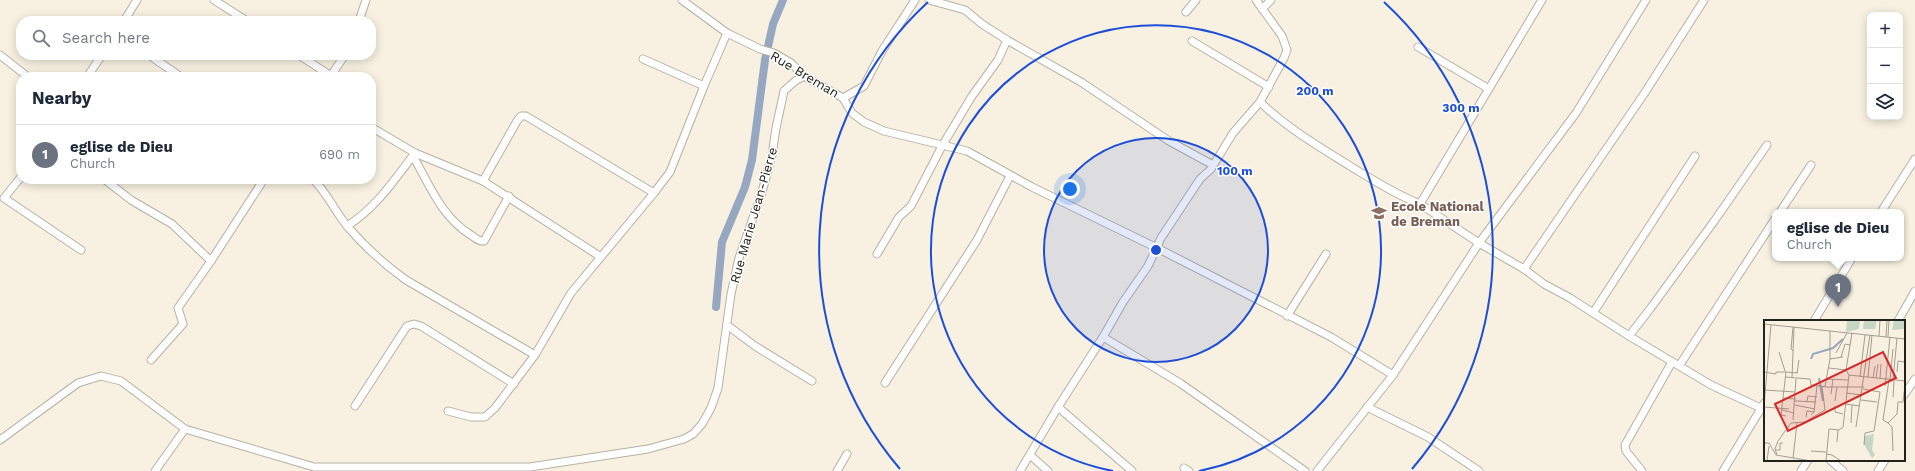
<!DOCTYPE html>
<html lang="en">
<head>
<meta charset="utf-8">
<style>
	body { margin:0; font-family:"Work Sans",sans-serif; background:#f6f6f7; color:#1f2937 }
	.controls { position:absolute; right:12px; top:12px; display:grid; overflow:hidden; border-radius:8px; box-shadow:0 2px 10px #0003 }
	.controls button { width:36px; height:36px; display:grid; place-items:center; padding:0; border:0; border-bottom:1px solid #e0e1e3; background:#fff; color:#1f2937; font:20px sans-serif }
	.you { position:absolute; left:1070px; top:189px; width:14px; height:14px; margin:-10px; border:3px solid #fff; border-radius:50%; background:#1a73e8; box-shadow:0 0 0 6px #1a73e833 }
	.badge { display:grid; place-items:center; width:26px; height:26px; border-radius:50%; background:#0852bc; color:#fff; font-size:13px; font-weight:700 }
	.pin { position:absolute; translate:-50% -33px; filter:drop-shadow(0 1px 2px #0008) }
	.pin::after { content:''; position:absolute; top:21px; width:14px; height:12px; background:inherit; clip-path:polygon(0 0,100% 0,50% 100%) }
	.popup { position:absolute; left:1772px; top:209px; width:132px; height:52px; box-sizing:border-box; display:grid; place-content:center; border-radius:8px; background:#fff; filter:drop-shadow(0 1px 3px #0005); font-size:13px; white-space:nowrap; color:#747a83 }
	.popup b { font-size:15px; color:#1f2937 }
	.popup::after { content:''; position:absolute; left:50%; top:100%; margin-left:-8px; border:8px solid transparent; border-top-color:#fff }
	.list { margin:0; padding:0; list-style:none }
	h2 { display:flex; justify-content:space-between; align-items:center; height:52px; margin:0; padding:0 16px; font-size:17px }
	h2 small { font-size:13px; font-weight:400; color:#747a83 }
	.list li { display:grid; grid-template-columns:26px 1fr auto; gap:12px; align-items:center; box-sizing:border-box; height:60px; padding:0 16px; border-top:1px solid #e0e1e3 }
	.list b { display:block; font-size:15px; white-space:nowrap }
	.list p { margin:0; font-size:13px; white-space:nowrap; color:#747a83 }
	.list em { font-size:13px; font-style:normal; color:#747a83 }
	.icon { flex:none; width:22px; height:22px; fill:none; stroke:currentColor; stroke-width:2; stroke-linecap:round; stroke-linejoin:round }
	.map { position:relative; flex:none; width:1915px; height:471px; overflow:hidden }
	.search { position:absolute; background:#fff; box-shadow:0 2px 10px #0003; left:16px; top:16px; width:360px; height:44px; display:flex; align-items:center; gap:10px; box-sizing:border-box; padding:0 14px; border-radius:16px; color:#747a83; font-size:15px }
	.panel { position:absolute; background:#fff; box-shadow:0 2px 10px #0003; left:16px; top:72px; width:360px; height:112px; border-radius:16px }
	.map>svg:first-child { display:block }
</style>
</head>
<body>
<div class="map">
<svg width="1915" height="471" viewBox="0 0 1915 471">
	<rect width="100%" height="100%" fill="#f8f1e1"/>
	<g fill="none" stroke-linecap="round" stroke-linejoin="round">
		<polyline stroke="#96a8c1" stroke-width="8" points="716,307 722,242 745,187 752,160 765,60 773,24 783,0"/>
		<defs>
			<g id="minor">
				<polyline points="214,0 247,21"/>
				<polyline points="682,0 727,33 760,49 774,53 791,63 804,76 843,98 852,113 864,122 884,131 967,151 1032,187 1157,248 1331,337 1393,375"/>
				<polyline points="929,0 965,10 982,24 1007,40 1081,82 1169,141 1213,165"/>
				<polyline points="1262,9 1271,0"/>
				<polyline points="1186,12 1196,0"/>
				<polyline points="124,21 137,0"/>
				<polyline points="359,21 366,0"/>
				<polyline points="1192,41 1269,87"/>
				<polyline points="1418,47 1489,89"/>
				<polyline points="0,55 28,77"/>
				<polyline points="149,55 181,77"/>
				<polyline points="299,55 331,76"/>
				<polyline points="643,59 704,86"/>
				<polyline points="87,77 102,55"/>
				<polyline points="330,77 345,55"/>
				<polyline points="843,98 864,86 882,51 915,0"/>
				<path d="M1260,102C1287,128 1318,146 1350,166C1373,180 1395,194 1420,204L1479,243L1524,269L1544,284L1570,298L1629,336L1711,385L1765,410"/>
				<polyline points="371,127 415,153 483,181 601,257"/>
				<path d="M413,156C429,184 442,218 471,235C475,238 479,242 484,241L509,196"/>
				<polyline points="21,177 4,198 81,250"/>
				<polyline points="104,179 131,200 172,224 211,261"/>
				<path d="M313,179C327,193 335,211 347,226C364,246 385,265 406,280L535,355"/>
				<polyline points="483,181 517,121 521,116 526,116 654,193"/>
				<polyline points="1420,204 1542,0"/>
				<polyline points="1780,212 1811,165"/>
				<polyline points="1881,212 1915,159"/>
				<path d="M347,226C376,208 395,179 415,153"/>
				<polyline points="877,254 899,217 911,206 942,146 972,96 998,60 1007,40"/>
				<polyline points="1524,269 1644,94 1704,0"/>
				<polyline points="1593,313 1695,156"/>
				<polyline points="1287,316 1326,254"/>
				<polyline points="1814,321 1852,258"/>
				<polyline points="1898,321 1915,291"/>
				<polyline points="727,325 755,346 812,381"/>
				<polyline points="1629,336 1650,309 1715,220 1767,145"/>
				<polyline points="1103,337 1180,383 1305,471"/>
				<polyline points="151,360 183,324 178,308 211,261 264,179"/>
				<polyline points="1679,366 1775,219"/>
				<polyline points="885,383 977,240 1010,176"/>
				<polyline points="1904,395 1915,379"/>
				<polyline points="355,406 407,326 414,324 421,326 514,384"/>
				<polyline points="1058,407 1132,471"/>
				<polyline points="1367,407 1428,437 1479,471"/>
				<polyline points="448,411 471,417 485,417 495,408 535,355 571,293 654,193 670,172 704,86 727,33"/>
				<polyline points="0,440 78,383 101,376 121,381 185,429 314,467 530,467 648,449 684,439 693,434 702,424 711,408 718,388 731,294 739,258 762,192 772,155 776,128 784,91 795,81 804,76"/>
				<polyline points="1030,455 1048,471"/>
				<polyline points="1830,460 1843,471"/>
				<polyline points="1184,468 1189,471"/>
				<polyline points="155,471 185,429"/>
				<polyline points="837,471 847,454"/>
				<polyline points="1020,471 1058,407 1103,337 1123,302 1148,266 1161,238 1200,179 1211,169 1233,133 1260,102 1284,58 1287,50 1282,36 1256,0"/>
				<polyline points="1317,471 1393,375 1479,243 1576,113 1646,0"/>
				<polyline points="1642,471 1626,451 1625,445 1672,362"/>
				<polyline points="1723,471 1765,402"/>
				<polyline points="1801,471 1808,460"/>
				<polyline points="1878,471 1885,460"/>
			</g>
		</defs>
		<use href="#minor" stroke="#b7b1a2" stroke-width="9"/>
		<use href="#minor" stroke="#fff" stroke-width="7"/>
	</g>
	<circle cx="1156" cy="250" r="112" fill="#1d4ed8" fill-opacity=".12"/>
	<g fill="none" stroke="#1d4ed8" stroke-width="2">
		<circle cx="1156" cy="250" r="112"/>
		<path d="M1113 471A225 225 0 1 1 1199 471"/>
		<path d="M900 469A337 337 0 0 1 928 2M1384 2A337 337 0 0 1 1412 469"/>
	</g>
	<defs>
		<symbol id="school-bare" viewBox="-9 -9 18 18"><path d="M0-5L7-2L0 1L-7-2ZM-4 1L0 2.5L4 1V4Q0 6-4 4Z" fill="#8d6e63" stroke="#fff" stroke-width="2.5" paint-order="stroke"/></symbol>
	</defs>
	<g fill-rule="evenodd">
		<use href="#school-bare" x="1368" y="202" width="22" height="22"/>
	</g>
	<g text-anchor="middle" stroke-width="3" stroke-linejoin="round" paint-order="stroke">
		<g font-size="13" fill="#23211b" stroke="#fff">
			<text transform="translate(805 74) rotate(31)" y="5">Rue Breman</text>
			<text transform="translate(753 215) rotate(-74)" y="5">Rue Marie Jean-Pierre</text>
		</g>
		<g font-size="13" font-weight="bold" fill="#785e54" stroke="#fff" text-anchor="start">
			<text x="1391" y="211">Ecole National<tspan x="1391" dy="15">de Breman</tspan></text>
		</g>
	</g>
	<g transform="translate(1764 320)">
		<rect width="141" height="141" fill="#f8f1e1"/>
		<path d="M83,0H96L95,9L82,12ZM100,0H113L111,9H99ZM130,0H141V9L128,10ZM110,114L108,130L111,135L108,138L100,124L101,116Z" fill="#c5d6c3"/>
		<path fill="none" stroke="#96a8c1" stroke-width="2" d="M47,39L49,34L69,28L79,19M55,58L59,81"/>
		<path fill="none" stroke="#a39e92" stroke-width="1" d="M0,4L141,19M29,7L27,29L29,31M115,16L116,0M122,17L123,0M124,17L125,0M15,32L21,51M72,33L83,13M77,37L81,24L86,25M66,39L79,37M65,48L82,50M0,52L12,54V52H22L17,95L22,96M22,52L34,53M133,52L134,41L141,42M33,53L35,40M85,55L141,61M21,57L46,59L47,65L63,67H100M96,57L101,15M104,57L108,15M28,58L30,7M109,58L111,46M112,58L114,44M62,59L84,60M116,59L117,44M126,60L129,29M129,60L133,18M61,66L66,39V11M121,66L126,17M99,69L116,72L110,111L101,113L100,125M0,70L31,72M82,73L98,75M67,74L69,59M129,77L130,61M19,78L32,79M97,80L113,82M31,81L52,82M43,81L44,76L53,77M71,81L73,67M81,84L96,86M31,85L51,89M0,86L7,5M71,86V92L79,94M0,87L25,89M18,90L30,93M47,95L50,92L53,66M42,97L43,91L50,92M29,100L32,59M87,103L88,85M124,103L119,100L125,60M92,107L106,15M73,122L74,110M0,123H5L12,135L47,141M11,130H16V123H19M47,131L62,132M129,131L128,107L124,103L133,94L134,82H139L141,65M62,134L68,135L77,141M13,135L11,129L14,121L27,103L41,102L61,90L58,66M29,138L33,103M3,141L5,126M62,141L65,109L75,110L79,107L85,55L82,50L88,13"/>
		<path fill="#d62828" fill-opacity="0.15" stroke="#d62828" stroke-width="2" d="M119,32L132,58L24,111L11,84Z"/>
		<rect width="141" height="141" fill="none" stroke="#23211b" stroke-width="2"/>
	</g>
	<circle cx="1156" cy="250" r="6" fill="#1d4ed8" stroke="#fff" stroke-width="2"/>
	<g font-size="12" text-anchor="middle" font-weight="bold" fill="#1d4ed8" stroke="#fff" stroke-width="3" stroke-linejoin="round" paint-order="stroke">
		<text x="1315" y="95">200 m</text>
		<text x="1461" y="112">300 m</text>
		<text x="1235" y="175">100 m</text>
	</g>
</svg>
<div class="controls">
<button>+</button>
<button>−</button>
<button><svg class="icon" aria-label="layers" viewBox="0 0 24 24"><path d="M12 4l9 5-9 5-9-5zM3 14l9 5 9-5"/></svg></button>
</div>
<div class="you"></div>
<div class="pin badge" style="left:1838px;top:307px;background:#6b7280">1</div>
<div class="popup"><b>eglise de Dieu</b>Church</div>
<div class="search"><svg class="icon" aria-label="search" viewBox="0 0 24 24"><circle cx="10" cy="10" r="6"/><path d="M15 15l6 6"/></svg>Search here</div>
<section class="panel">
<h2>Nearby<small></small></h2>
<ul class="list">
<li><span class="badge" style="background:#6b7280">1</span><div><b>eglise de Dieu</b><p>Church</p></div><em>690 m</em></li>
</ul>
</section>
</div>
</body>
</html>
